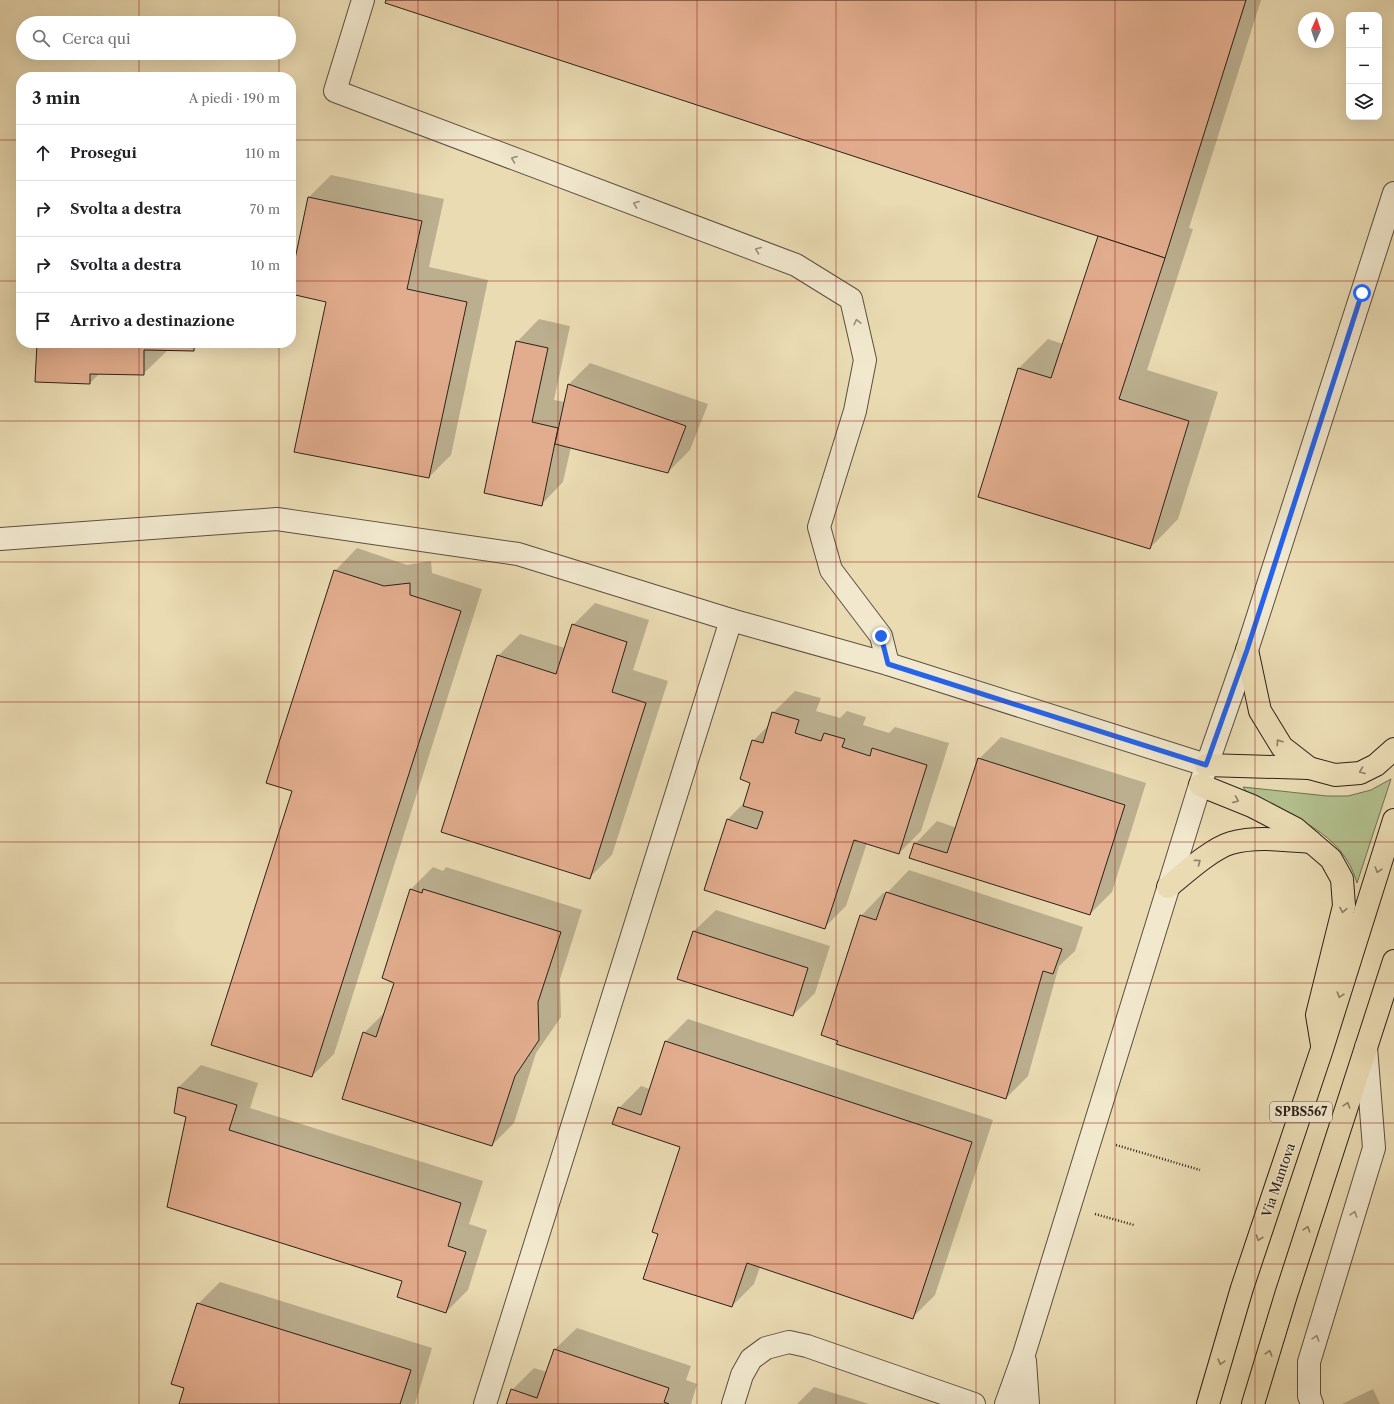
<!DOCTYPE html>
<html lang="it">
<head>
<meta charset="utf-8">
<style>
	body { margin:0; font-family:"Libre Caslon Text",serif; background:#f2f2f2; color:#202124 }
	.controls { position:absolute; right:12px; top:12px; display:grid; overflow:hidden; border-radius:8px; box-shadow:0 4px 16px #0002 }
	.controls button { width:36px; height:36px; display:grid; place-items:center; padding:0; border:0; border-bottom:1px solid #e0e0e0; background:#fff; color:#202124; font:20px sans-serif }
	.compass { position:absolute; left:1298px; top:12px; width:36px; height:36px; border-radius:50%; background:#fff; box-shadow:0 4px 16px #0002; rotate:3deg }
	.stop { position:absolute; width:12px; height:12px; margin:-9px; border:3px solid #2563eb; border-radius:50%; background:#fff }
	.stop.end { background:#2563eb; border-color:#fff; box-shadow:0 1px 4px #0008 }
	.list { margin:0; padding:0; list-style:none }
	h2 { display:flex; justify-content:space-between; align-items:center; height:52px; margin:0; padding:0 16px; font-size:17px }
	h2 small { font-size:13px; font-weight:400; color:#757577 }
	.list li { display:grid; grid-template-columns:26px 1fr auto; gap:12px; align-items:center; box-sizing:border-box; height:56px; padding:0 16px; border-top:1px solid #e0e0e0 }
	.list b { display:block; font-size:15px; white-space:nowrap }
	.list em { font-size:13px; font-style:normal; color:#757577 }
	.icon { flex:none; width:22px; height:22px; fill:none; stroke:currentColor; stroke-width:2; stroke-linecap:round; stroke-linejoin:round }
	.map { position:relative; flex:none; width:1394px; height:1404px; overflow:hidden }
	.search { position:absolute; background:#fff; box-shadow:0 4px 16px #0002; left:16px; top:16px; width:280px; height:44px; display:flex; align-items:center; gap:10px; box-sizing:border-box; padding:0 14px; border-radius:22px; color:#757577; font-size:15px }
	.panel { position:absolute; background:#fff; box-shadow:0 4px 16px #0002; left:16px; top:72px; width:280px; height:276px; border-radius:16px }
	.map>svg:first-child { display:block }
</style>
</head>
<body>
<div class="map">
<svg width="1394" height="1404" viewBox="0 0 1394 1404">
	<rect width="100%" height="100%" fill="#eadbb3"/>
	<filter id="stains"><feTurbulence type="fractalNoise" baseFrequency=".005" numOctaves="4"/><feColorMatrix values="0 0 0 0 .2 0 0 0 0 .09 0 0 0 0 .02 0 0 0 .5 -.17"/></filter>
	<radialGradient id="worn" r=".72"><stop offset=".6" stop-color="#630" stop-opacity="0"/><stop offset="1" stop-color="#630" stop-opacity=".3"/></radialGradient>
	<path fill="#b3c18f" stroke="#707154" d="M1391,779L1357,883C1343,832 1291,816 1248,794L1243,787L1327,796H1348L1371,790Z"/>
	<g fill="#0003">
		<polygon points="387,0 1261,0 1189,228 1193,229 1147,370 1218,392 1178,519 1150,548 1019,368 1048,339 1063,344 1100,235"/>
		<polygon points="331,175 444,199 429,267 488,280 451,455 429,477 328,301 291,293 291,283 309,197"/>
		<polygon points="539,319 570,326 554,400 565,402 568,385 590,363 708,404 690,450 668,472 571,447 563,482 541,505 517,342"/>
		<polygon points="38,343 201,343 193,350 168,350 143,374 100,373 90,383"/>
		<polygon points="357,548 407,565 431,561 432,573 482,589 334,1054 312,1076 293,791 335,571"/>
		<polygon points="595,603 649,620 633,670 668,681 612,855 590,877 498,656 520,634 565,648 573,625"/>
		<polygon points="795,691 821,698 816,711 840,718 847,711 866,717 863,725 889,733 895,727 949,743 921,831 899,853 867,843 846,906 824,928 727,820 746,801 752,782 753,741 770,724 773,713"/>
		<polygon points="1001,737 1146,783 1112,892 1090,914 915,844 937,821 957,828 979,759"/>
		<polygon points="433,867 443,871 446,867 582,910 560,979 561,1017 536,1053 514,1123 492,1145 364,1033 386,1011 395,982 411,889"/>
		<polygon points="909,870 1083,927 1075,951 1059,966 1028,1076 1006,1098 861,916 883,893 886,894"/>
		<polygon points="716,910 830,946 815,993 793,1015 693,932"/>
		<polygon points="688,1019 993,1120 935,1295 913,1317 760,1267 754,1284 732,1306 659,1234 681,1146 619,1108 641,1086 650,1089 666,1041"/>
		<polygon points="201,1065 258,1083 250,1108 483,1181 469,1224 487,1230 468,1290 446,1312 187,1116 179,1087"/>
		<polygon points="220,1282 432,1348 415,1404 180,1404 185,1387 198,1304"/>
		<polygon points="577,1328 691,1366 686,1380 697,1384 691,1404 508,1404 512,1390 534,1368 547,1372 554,1350"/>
		<polygon points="814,1387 869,1404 797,1404"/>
		<polygon points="1373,1389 1380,1404 1342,1404"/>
	</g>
	<g fill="#e2ad8e" stroke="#2d2119">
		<polygon points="386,0 1246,0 1165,258 385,3"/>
		<polygon points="308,197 422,221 407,289 467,302 429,478 294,452 326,302 291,294 291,278"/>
		<polygon points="1098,236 1165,258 1119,399 1189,421 1150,549 978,497 1018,368 1051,378"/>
		<polygon points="516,341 548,348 532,422 558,428 542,506 484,493"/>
		<polygon points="37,343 194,343 194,351 144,350 144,375 90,374 90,384 35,382"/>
		<polygon points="568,384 686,426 668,473 555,444"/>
		<polygon points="334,570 384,586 410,583 410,595 461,611 312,1077 211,1045 292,791 266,783"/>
		<polygon points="572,624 627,642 612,692 646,703 590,879 441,832 497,655 556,674"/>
		<polygon points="772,712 799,720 795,733 821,741 824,733 845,739 842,747 870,756 872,748 927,765 899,854 854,840 825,929 704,890 727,819 757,829 763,812 743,806 750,783 740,779 752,740 763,743"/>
		<polygon points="978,758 1125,805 1090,915 909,858 914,843 947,853"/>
		<polygon points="410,889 422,893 423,889 561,932 538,1002 539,1040 515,1076 492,1146 342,1099 363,1032 376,1037 394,983 382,978"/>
		<polygon points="886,892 1062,949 1053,974 1043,971 1006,1099 836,1044 838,1041 821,1035 860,915 876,920"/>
		<polygon points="693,931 808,968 793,1016 677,979"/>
		<polygon points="665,1041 972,1142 913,1319 747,1263 732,1307 643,1279 658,1234 652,1232 680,1147 612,1124 618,1107 641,1115"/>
		<polygon points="178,1087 237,1105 229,1130 461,1203 448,1246 466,1252 446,1313 397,1297 402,1281 167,1207 186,1117 174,1113"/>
		<polygon points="197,1303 411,1370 400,1404 179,1404 184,1388 171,1384"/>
		<polygon points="554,1349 669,1388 664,1402 669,1404 506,1404 511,1389 537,1398"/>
	</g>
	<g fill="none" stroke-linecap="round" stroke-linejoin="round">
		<defs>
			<g id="minor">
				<polyline points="363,0 335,91 796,265 851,299 865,360 855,411 819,527 831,570 881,636 888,664"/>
				<polyline points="0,539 277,519 518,554 731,620 888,664 1206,765"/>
				<polyline points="1025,1361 1028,1404"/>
				<polyline points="485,1404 731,620"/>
				<polyline points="733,1404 742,1375 751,1359 766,1348 789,1342 807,1346 974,1404"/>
				<polyline points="1006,1404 1024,1354 1200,785 1247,650 1394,193"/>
				<polyline points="1312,1404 1309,1396 1309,1362 1374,1148 1366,1047"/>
			</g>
			<g id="highway">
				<polyline points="1247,650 1260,711 1282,747 1309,768"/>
				<polyline points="1206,765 1309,768 1335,775 1360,773 1376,765 1394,749"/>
				<polyline points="1200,785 1252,806 1296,829 1331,859 1342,879 1344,906 1317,1015 1322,1045"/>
				<path d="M1168,887C1184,874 1211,849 1231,843C1256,836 1285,840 1311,842"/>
				<polyline points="1208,1404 1242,1288 1322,1049 1394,820"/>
				<polyline points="1253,1404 1286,1295 1394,961"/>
			</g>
		</defs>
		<use href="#minor" stroke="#5c5040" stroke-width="24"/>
		<use href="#highway" stroke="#2d2119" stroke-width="24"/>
		<g stroke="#2d2119" stroke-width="2.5" stroke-dasharray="1 2" stroke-linecap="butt">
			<polyline points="1116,1145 1200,1170"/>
			<polyline points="1095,1214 1134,1225"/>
		</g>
		<use href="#minor" stroke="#f1e8ce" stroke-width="22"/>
		<use href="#highway" stroke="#eadbb3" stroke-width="22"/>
	</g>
	<defs><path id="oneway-chevron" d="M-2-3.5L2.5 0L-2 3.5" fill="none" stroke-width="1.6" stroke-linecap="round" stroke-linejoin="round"/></defs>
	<g stroke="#998e7d">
		<use href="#oneway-chevron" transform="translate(514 159) rotate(-159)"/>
		<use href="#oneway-chevron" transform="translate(636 204) rotate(-159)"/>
		<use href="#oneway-chevron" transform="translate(758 250) rotate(-159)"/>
		<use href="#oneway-chevron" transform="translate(857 322) rotate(-103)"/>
		<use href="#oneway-chevron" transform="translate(1354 1214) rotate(-73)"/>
		<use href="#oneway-chevron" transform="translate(1316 1338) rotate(-73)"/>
	</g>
	<g stroke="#8c7e66">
		<use href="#oneway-chevron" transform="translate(1279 742) rotate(-124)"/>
		<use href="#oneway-chevron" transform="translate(1362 771) rotate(159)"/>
		<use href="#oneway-chevron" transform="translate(1236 800) rotate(22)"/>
		<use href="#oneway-chevron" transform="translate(1198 862) rotate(-36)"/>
		<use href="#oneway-chevron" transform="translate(1378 870) rotate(107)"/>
		<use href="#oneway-chevron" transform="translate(1343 910) rotate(100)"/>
		<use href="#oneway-chevron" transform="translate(1340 995) rotate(107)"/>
		<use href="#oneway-chevron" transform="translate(1347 1105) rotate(-72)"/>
		<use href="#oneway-chevron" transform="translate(1307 1229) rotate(-72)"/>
		<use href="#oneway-chevron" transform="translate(1259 1238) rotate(109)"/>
		<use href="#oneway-chevron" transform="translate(1269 1353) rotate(-73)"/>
		<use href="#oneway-chevron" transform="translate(1221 1362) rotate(106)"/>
	</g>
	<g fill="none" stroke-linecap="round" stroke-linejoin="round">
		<polyline stroke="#2563eb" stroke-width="5" points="881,636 888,664 1206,765 1247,650 1362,293"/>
	</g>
	<path fill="none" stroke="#8f2418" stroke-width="1" stroke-opacity="0.55" d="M139,0V23M279,0V23M418,0V1404M558,0V1404M697,0V1404M836,0V1404M976,0V1404M1115,0V1404M1255,0V1404M139,53V77M279,53V77M0,140H21M291,140H1394M0,281H21M291,281H1394M139,343V1404M279,343V1404M0,421H1394M0,562H1394M0,702H1394M0,842H1394M0,983H1394M0,1123H1394M0,1264H1394"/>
	<g text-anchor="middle" stroke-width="3" stroke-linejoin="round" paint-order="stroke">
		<rect fill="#f1e8ce" stroke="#685d4f" stroke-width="1" x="1270" y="1102" width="62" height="20" rx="3"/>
		<g font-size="12" font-weight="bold" fill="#2d2119">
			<text x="1301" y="1116">SPBS567</text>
		</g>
		<g font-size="13" fill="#2d2119" stroke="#f1e8ce">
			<text transform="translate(1278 1180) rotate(-71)" y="5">Via Mantova</text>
		</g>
	</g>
	<rect width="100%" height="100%" filter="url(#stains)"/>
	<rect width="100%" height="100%" fill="url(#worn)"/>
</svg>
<div class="controls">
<button>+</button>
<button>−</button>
<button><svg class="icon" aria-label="layers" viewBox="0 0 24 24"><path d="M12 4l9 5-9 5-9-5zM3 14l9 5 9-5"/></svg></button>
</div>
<svg class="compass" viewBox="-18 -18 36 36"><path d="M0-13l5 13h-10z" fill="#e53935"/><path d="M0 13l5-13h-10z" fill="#757577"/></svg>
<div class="stop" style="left:1362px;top:293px"></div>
<div class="stop end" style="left:881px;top:636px"></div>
<div class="search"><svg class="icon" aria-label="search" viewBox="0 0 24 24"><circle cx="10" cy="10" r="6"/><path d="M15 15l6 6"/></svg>Cerca qui</div>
<section class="panel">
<h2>3 min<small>A piedi · 190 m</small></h2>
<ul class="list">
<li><svg class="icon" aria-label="ahead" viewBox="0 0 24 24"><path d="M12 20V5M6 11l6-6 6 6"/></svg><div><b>Prosegui</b></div><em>110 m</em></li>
<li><svg class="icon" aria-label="right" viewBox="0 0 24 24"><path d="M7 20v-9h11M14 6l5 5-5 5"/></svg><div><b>Svolta a destra</b></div><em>70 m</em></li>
<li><svg class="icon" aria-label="right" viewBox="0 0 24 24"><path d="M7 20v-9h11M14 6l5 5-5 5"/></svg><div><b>Svolta a destra</b></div><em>10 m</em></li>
<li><svg class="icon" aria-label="arrive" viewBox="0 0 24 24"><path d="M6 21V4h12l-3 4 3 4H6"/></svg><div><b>Arrivo a destinazione</b></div></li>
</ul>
</section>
</div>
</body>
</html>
